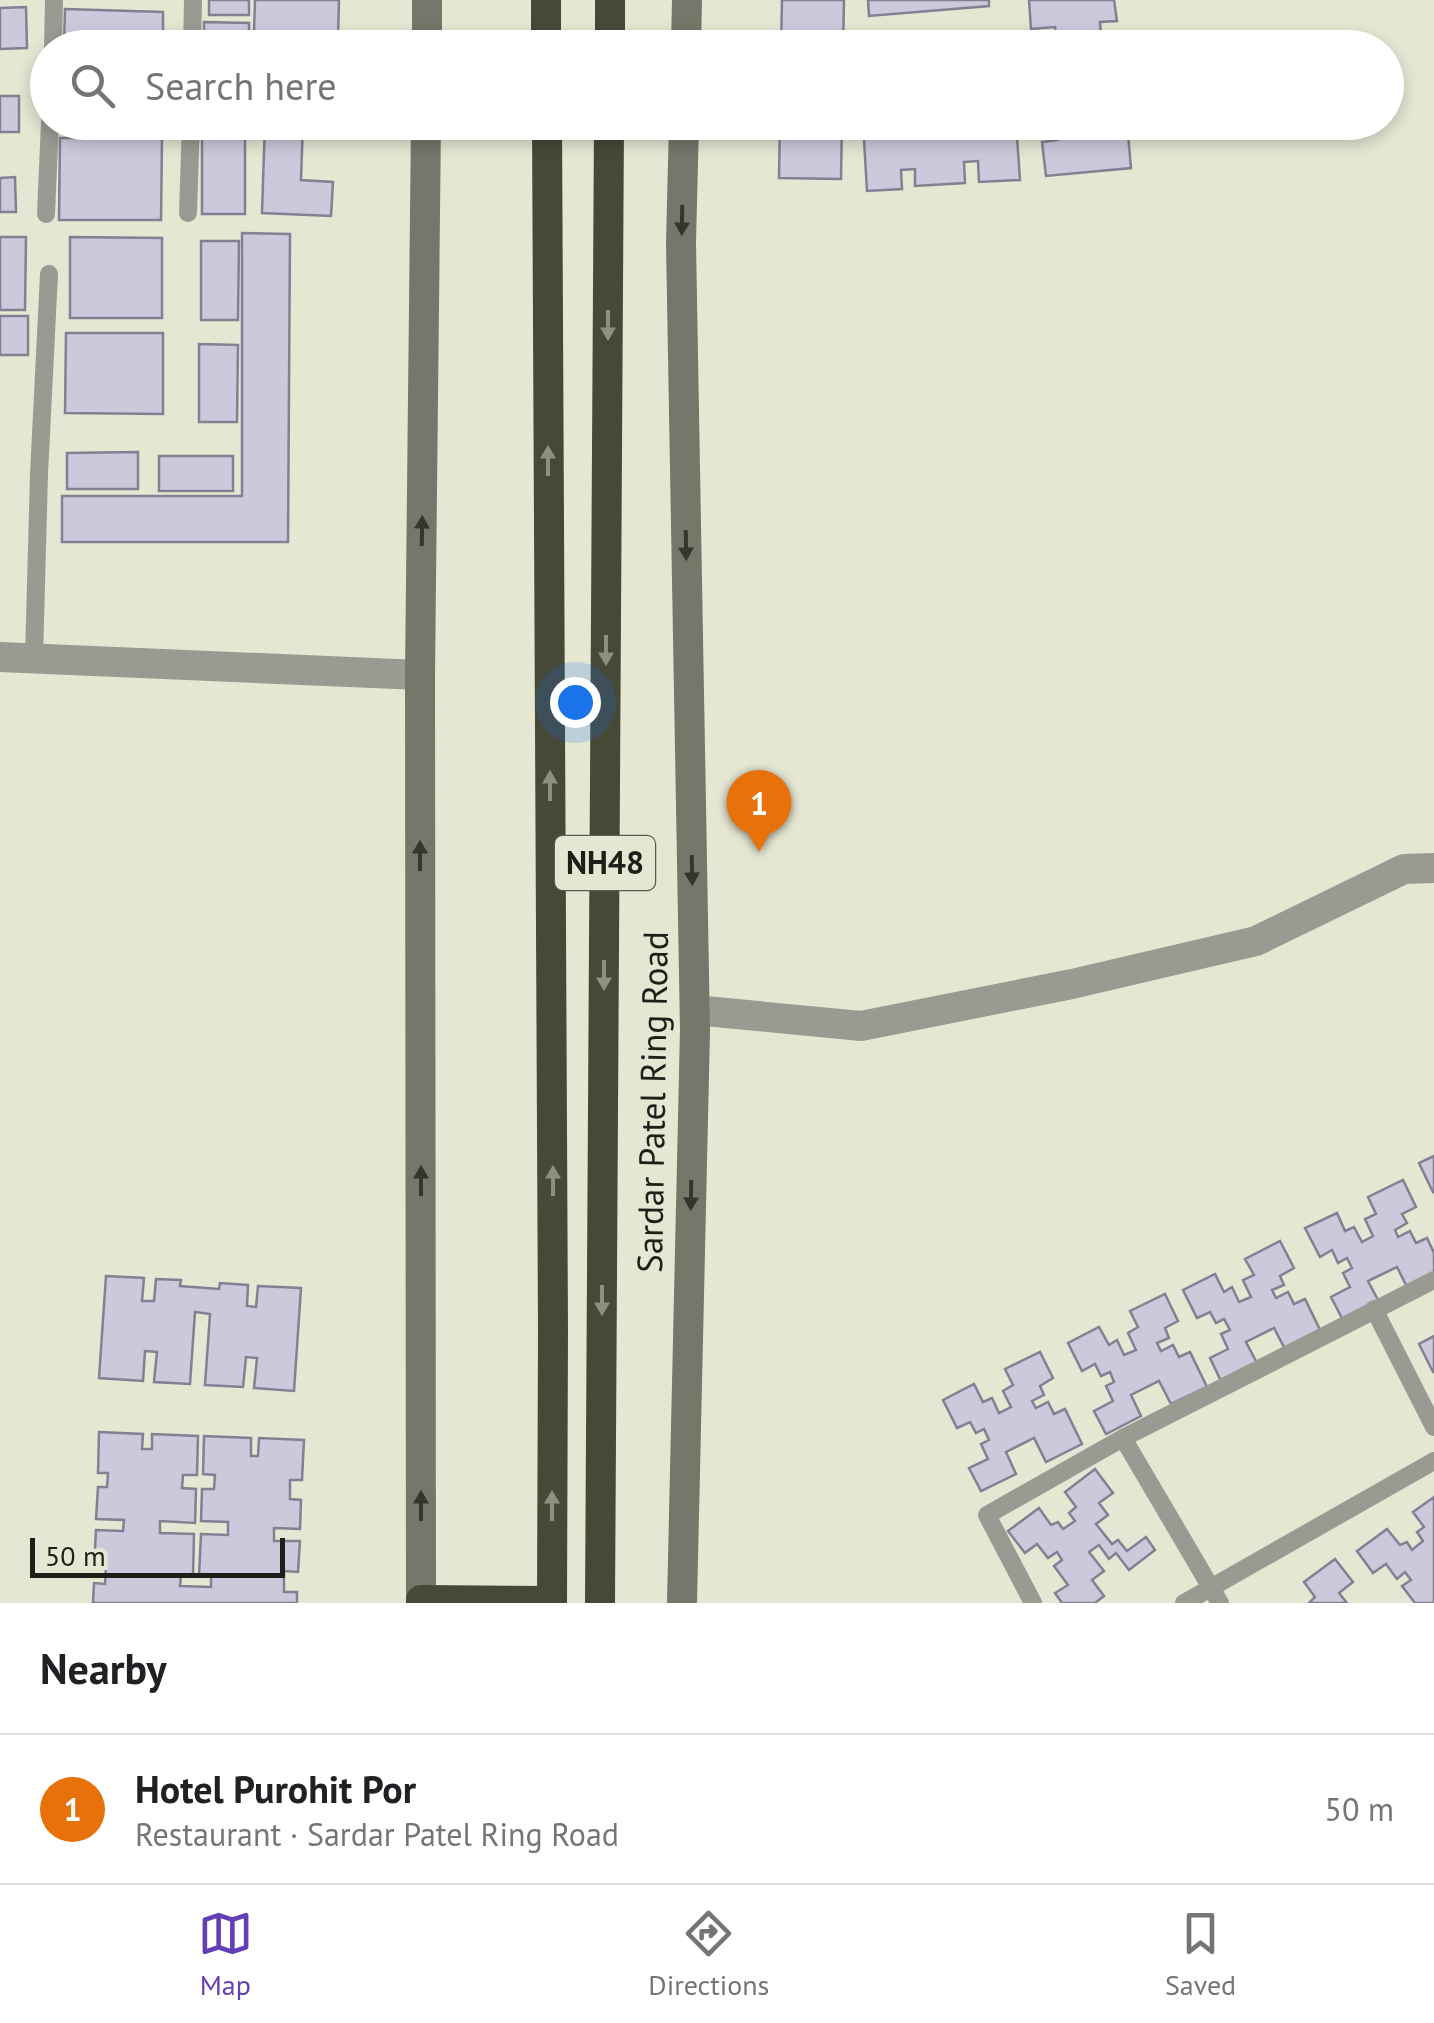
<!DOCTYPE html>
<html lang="en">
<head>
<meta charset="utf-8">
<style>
	body { margin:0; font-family:"PT Sans",sans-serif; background:#f2f2f2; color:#202124 }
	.scale { position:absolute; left:30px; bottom:25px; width:255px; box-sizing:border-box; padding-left:10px; border:5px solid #1e1f18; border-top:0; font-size:28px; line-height:35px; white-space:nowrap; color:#1e1f18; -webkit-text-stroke:8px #e5e7d3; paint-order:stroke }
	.you { position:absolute; left:575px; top:702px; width:35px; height:35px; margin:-25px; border:8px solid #fff; border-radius:50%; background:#1a73e8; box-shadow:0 0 0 15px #1a73e833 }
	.badge { display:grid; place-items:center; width:65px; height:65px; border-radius:50%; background:#633eb6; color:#fff; font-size:32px; font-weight:700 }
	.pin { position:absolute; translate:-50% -82px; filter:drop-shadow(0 2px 5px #0008) }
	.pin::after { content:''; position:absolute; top:52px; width:35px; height:30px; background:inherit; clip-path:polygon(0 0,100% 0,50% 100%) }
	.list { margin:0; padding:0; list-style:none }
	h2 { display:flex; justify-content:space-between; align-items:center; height:130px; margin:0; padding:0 40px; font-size:42px }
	h2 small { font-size:32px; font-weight:400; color:#757577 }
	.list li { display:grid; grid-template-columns:65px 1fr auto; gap:30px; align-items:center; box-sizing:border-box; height:150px; padding:0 40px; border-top:2px solid #e0e0e0 }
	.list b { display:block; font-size:38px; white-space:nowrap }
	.list p { margin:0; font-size:32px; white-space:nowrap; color:#757577 }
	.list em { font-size:32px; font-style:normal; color:#757577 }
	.icon { flex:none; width:55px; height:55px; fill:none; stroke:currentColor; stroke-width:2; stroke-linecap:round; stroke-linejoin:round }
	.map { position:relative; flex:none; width:1434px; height:1603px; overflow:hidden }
	.search { position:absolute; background:#fff; box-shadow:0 5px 15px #0003; left:30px; right:30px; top:30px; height:110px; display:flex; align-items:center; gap:25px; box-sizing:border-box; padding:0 35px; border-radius:55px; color:#757577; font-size:38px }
	.sheet { height:280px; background:#fff }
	nav { display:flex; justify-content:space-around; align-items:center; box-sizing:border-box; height:140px; border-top:2px solid #e0e0e0; background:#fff; font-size:28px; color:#757577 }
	nav a { display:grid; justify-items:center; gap:5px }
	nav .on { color:#633eb6 }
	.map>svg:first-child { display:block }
</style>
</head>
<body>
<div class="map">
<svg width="1434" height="1603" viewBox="0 0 1434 1603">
	<rect width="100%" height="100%" fill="#e5e7d3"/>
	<g fill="#cbc9dc" stroke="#828092" stroke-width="2.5">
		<rect x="209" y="0" width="40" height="15"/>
		<polygon points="255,0 339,0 338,36 303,35 303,48 268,48 268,33 254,32"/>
		<polygon points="782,0 844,0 843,48 781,48"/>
		<polygon points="868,0 989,0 989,6 869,16"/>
		<polygon points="1029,0 1114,0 1117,21 1100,22 1101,35 1118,34 1120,48 1033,48 1033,43 1057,40 1055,27 1031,29"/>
		<polygon points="26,7 27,48 0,49 0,8"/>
		<polygon points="65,9 163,12 163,47 64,44"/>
		<polygon points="204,22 249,23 249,48 204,48"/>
		<rect x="0" y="96" width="19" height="36"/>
		<polygon points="203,122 248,122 248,126 203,127"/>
		<polygon points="265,122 303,122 301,180 333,182 331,216 262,213"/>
		<polygon points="780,122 842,122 841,179 779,178"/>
		<polygon points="863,122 1016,122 1020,180 979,182 978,161 964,162 965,183 915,186 915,169 901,170 902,189 867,191"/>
		<polygon points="1041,122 1115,122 1116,135 1128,134 1131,168 1046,176 1042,142 1058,140 1056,125 1041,127"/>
		<polygon points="245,134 245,214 202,214 202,135"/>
		<polygon points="60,138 162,138 161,220 59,220"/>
		<polygon points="15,177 16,212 0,212 0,178"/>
		<polygon points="242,233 290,234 288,542 62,542 62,496 242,496"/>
		<polygon points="0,237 26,237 25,310 0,310"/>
		<polygon points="70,237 162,238 162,318 70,318"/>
		<polygon points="201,241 239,241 238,320 201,320"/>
		<rect x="0" y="316" width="28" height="39"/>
		<polygon points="66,333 163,333 163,414 65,413"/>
		<polygon points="199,344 238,345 237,422 199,422"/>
		<polygon points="138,452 138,489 67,489 67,453"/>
		<rect x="159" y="456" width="74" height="35"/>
		<polygon points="1434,1156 1434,1191 1433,1192 1419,1163"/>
		<polygon points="1403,1180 1416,1207 1402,1214 1407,1223 1395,1230 1398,1237 1410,1231 1416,1243 1427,1238 1434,1253 1434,1278 1409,1291 1397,1267 1368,1281 1379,1302 1343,1320 1331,1297 1350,1287 1343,1273 1352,1268 1347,1258 1338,1263 1332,1250 1320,1257 1305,1228 1337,1213 1345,1231 1354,1227 1362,1242 1373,1236 1365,1219 1376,1214 1368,1197"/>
		<polygon points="1280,1241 1294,1268 1280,1276 1284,1285 1272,1290 1276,1298 1288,1292 1294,1304 1305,1299 1322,1334 1286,1351 1274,1328 1246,1342 1257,1363 1221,1381 1210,1358 1228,1349 1221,1334 1230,1330 1224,1319 1216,1323 1210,1312 1197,1318 1183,1290 1215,1274 1224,1292 1232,1287 1239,1302 1251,1297 1243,1280 1254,1275 1245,1259"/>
		<polygon points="106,1276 144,1278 142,1301 154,1301 156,1279 181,1280 180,1286 219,1289 220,1283 248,1285 247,1306 256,1307 258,1286 301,1288 294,1391 254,1388 257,1358 246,1357 243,1387 205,1385 210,1314 195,1312 190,1384 154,1382 157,1352 145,1351 143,1381 99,1378"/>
		<polygon points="1165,1294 1178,1321 1165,1328 1169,1338 1157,1343 1161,1351 1173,1345 1179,1357 1190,1352 1207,1387 1171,1404 1159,1381 1131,1395 1141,1416 1106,1434 1094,1411 1113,1401 1106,1386 1114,1382 1110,1372 1101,1376 1095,1364 1082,1371 1068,1343 1099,1327 1109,1345 1117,1340 1124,1355 1136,1350 1128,1333 1138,1327 1130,1311"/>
		<polygon points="1434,1336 1434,1371 1433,1372 1419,1344"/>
		<polygon points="1040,1352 1053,1378 1040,1386 1044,1395 1032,1401 1036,1408 1048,1402 1054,1414 1065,1409 1082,1444 1046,1462 1034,1438 1006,1452 1016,1474 981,1491 969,1468 988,1459 981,1444 989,1440 984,1429 976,1433 970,1422 957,1428 943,1400 974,1384 983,1402 992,1398 999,1413 1011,1407 1003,1391 1013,1385 1005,1369"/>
		<polygon points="99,1432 143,1434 142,1449 152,1449 152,1434 198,1436 197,1475 183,1475 182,1488 196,1489 195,1523 160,1521 160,1533 194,1534 193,1576 181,1575 180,1586 211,1587 211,1576 199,1576 201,1534 228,1535 228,1522 201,1521 202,1489 214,1489 215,1475 203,1474 204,1436 251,1438 251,1456 258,1456 259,1438 304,1440 302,1480 290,1480 290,1499 301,1500 300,1529 274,1528 274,1541 300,1541 298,1572 284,1571 284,1592 297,1592 297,1603 93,1603 94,1583 105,1584 106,1567 94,1566 96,1530 123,1531 124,1520 96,1519 98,1487 107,1487 108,1473 98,1473"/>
		<polygon points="1095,1469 1113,1493 1099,1503 1108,1515 1096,1524 1112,1544 1118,1540 1127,1551 1146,1537 1155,1550 1129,1570 1116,1553 1109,1559 1099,1545 1089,1552 1104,1571 1092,1580 1104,1596 1095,1603 1062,1603 1055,1593 1068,1585 1054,1566 1062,1560 1057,1552 1048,1558 1037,1544 1025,1553 1008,1531 1039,1508 1051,1525 1058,1522 1063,1529 1075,1521 1069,1513 1076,1507 1065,1492"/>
		<polygon points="1434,1497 1434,1603 1415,1603 1402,1586 1411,1580 1405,1572 1397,1579 1386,1564 1373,1573 1357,1551 1387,1529 1400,1545 1407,1542 1412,1550 1423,1541 1417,1532 1424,1527 1413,1512"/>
		<polygon points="1335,1559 1353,1582 1339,1593 1347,1603 1309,1603 1315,1597 1304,1582"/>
	</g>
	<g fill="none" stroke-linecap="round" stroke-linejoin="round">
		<g stroke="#999b92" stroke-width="18">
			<polyline points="53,48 54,0"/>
			<polyline points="192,48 193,0"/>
			<polyline points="188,213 191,122"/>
			<polyline points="46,214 50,122"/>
			<polyline points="34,658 39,474 49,274"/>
			<polyline points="1374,1309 1434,1427"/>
			<polyline points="1033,1603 987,1515 1123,1438"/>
			<polyline points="1184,1603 1434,1461"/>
			<polyline points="1220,1603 1123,1438 1434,1280"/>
		</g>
		<g stroke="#999b92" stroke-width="30">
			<polyline points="0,657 420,675"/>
			<polyline points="695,1010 861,1026 1072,984 1256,941 1404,869 1434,868"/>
		</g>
		<g stroke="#75776b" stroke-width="30">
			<polyline points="427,48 427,0"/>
			<polyline points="686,48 687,0"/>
			<polyline points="421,1603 420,675 426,122"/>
			<polyline points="682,1603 695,1030 681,243 684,122"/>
		</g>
		<g stroke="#464838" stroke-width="30">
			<polyline points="546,0 546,48"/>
			<polyline points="610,48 610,0"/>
			<polyline points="547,122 553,1331 552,1603"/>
			<polyline points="421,1600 552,1601"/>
			<polyline points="600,1603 609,122"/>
		</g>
	</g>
	<defs><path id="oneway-solid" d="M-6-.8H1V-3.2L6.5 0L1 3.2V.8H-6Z" transform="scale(2.5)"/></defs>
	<g fill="#34352d">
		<use href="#oneway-solid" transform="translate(682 220) rotate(91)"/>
		<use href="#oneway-solid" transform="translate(422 531) rotate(-89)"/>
		<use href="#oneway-solid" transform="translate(686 545) rotate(89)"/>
		<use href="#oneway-solid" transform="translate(420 856) rotate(-90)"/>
		<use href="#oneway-solid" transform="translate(692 870) rotate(89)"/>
		<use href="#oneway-solid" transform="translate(421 1181) rotate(-90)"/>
		<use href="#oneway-solid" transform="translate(691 1195) rotate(91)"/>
		<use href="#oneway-solid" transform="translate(421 1506) rotate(-90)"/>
	</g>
	<g fill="#8e907e">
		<use href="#oneway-solid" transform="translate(608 325) rotate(90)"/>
		<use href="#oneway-solid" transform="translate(548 461) rotate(-90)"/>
		<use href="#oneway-solid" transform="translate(606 650) rotate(90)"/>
		<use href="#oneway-solid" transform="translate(550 786) rotate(-90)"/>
		<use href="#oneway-solid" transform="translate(604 975) rotate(90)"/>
		<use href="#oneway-solid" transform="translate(553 1181) rotate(-90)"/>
		<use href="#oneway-solid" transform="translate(602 1300) rotate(90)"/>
		<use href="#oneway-solid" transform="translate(552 1506) rotate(-90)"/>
	</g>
	<g text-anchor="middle" stroke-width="8" stroke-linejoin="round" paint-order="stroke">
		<rect fill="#e5e7d3" stroke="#5a5b50" stroke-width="2.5" x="555" y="836" width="100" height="54" rx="8"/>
		<g font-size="32" font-weight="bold" fill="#1e1f18">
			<text x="605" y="874">NH48</text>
		</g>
		<g font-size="35" fill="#1e1f18" stroke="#e5e7d3">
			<text transform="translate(653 1102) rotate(-89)" y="12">Sardar Patel Ring Road</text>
		</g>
	</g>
</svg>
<div class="scale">50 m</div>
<div class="you"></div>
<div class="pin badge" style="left:759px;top:852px;background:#e8710a">1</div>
<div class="search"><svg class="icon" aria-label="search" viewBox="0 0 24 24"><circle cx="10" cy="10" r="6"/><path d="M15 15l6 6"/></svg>Search here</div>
</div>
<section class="sheet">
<h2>Nearby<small></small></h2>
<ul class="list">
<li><span class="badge" style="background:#e8710a">1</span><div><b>Hotel Purohit Por</b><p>Restaurant · Sardar Patel Ring Road</p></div><em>50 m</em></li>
</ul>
</section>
<nav>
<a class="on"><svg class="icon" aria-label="map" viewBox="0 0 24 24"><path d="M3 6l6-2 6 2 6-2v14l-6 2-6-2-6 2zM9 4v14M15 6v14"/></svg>Map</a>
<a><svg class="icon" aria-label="directions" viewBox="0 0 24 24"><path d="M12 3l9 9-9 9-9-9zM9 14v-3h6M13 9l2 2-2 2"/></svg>Directions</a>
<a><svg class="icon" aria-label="saved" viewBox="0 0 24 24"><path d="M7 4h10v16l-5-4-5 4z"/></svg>Saved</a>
</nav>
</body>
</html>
